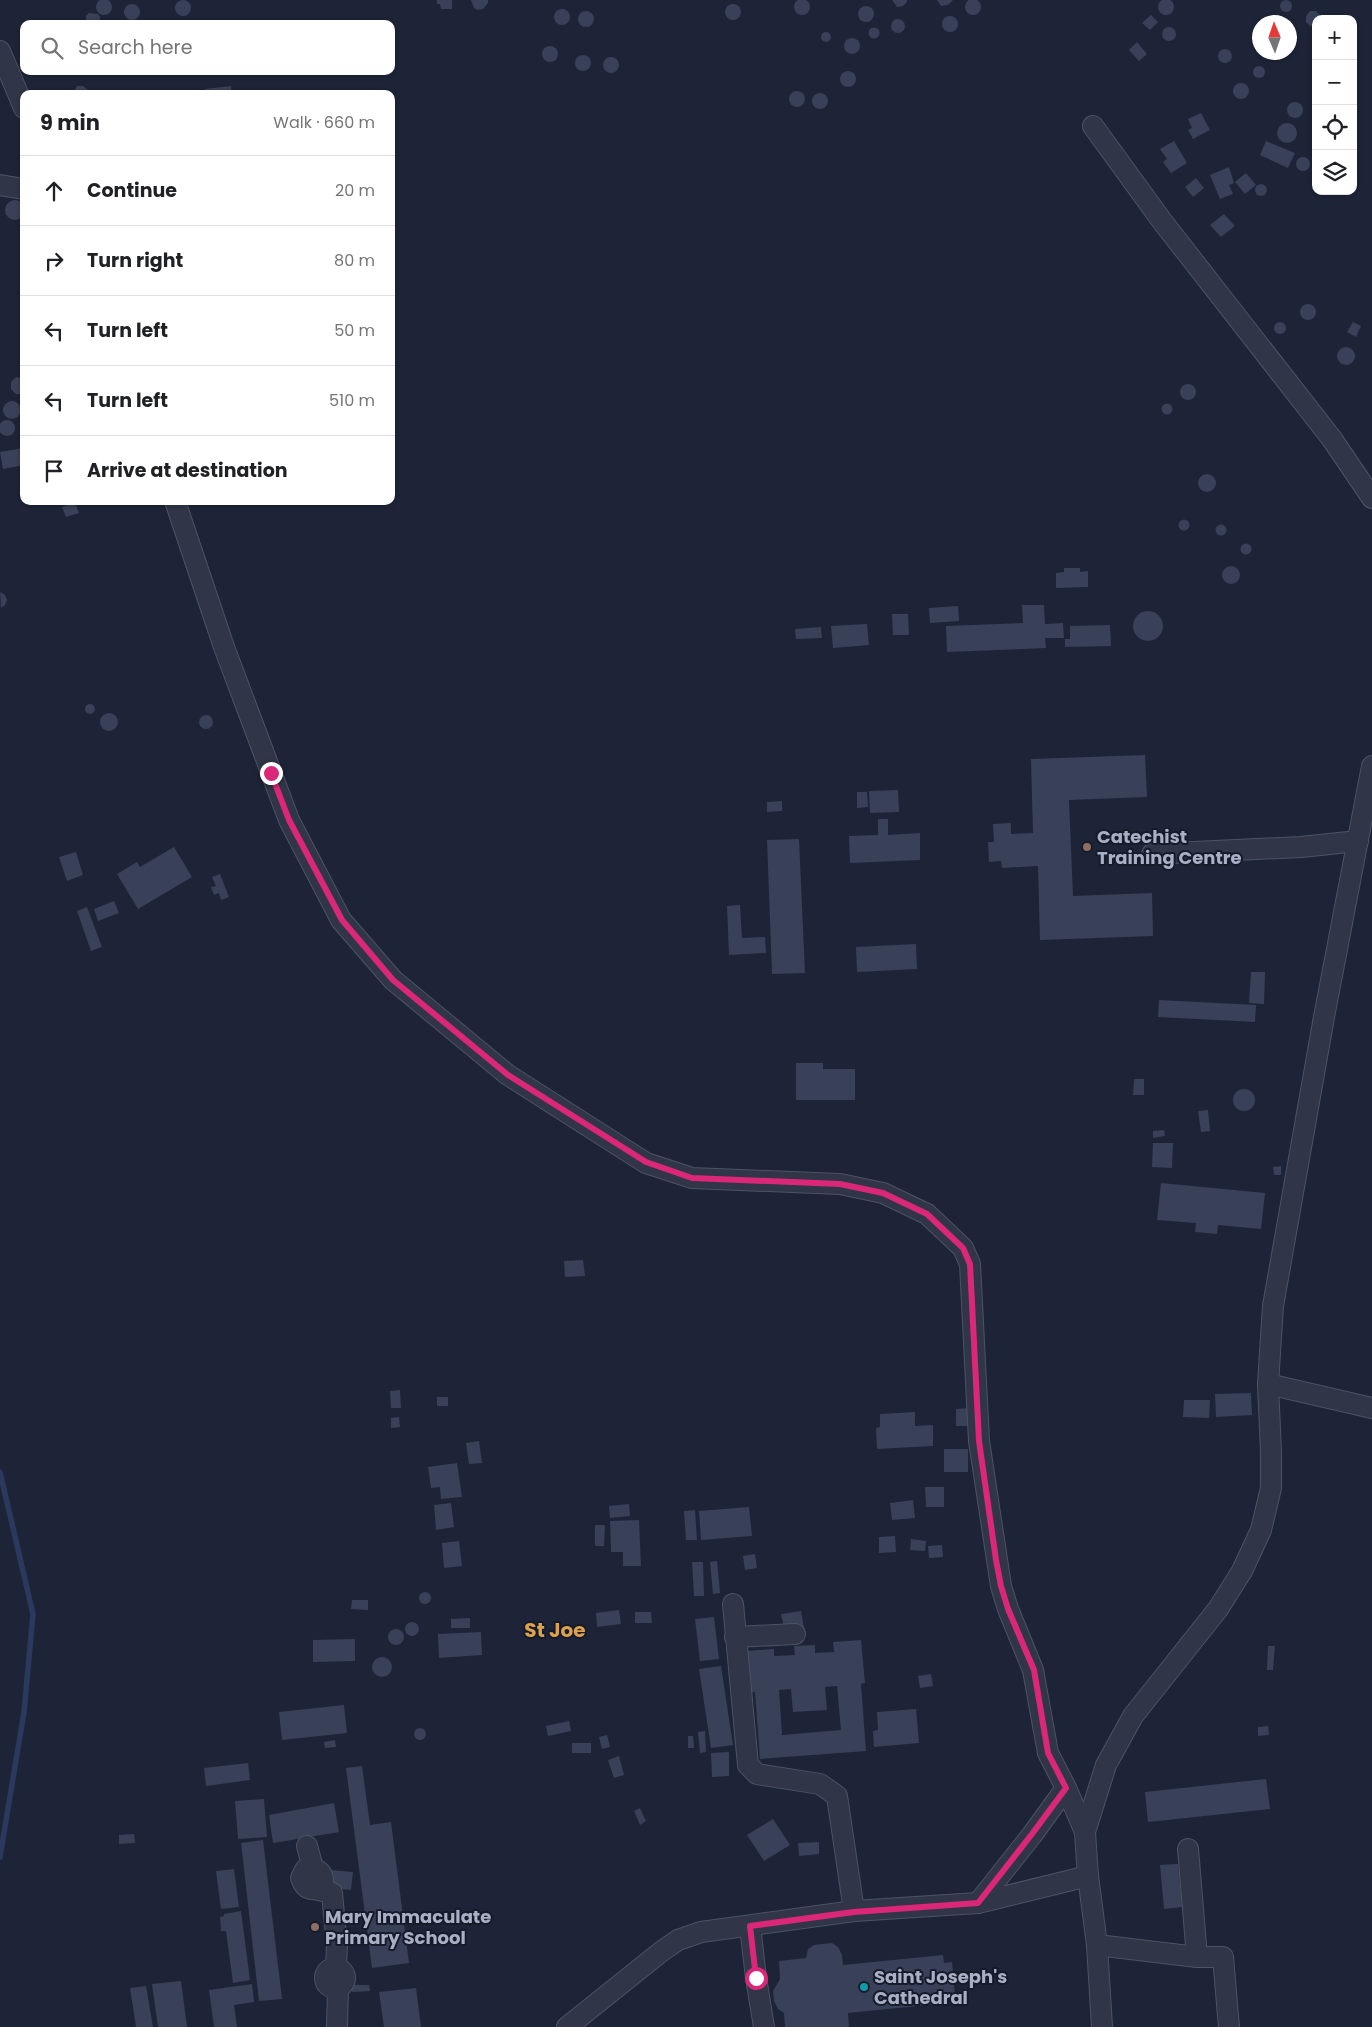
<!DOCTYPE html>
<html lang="en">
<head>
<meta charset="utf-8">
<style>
	body { margin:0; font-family:Poppins,sans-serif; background:#f6f6f6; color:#202124 }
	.controls { position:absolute; right:15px; top:15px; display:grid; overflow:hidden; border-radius:10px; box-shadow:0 1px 4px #0004 }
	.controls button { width:45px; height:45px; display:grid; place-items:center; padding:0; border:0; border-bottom:1px solid #e0e0e0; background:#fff; color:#202124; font:25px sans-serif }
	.compass { position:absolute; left:1252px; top:15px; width:45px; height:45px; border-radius:50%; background:#fff; box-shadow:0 1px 4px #0004; rotate:358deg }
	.stop { position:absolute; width:15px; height:15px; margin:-11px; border:4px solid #db2777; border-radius:50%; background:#fff }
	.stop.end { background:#db2777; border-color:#fff; box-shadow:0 1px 5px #0008 }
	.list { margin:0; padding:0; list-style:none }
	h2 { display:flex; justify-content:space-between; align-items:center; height:65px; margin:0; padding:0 20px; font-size:21px }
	h2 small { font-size:16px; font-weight:400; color:#757577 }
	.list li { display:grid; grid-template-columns:32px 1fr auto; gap:15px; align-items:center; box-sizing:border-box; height:70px; padding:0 20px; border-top:1px solid #e0e0e0 }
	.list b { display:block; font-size:19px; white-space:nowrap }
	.list em { font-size:16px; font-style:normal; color:#757577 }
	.icon { flex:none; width:28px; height:28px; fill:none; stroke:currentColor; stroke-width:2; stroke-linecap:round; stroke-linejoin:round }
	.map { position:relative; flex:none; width:1372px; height:2027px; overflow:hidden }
	.search { position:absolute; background:#fff; box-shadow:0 1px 4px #0004; left:20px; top:20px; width:375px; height:55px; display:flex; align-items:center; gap:12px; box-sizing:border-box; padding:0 18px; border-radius:10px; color:#757577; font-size:19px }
	.panel { position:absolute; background:#fff; box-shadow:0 1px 4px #0004; left:20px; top:90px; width:375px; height:415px; border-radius:10px }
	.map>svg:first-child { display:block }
</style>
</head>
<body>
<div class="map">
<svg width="1372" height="2027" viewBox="0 0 1372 2027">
	<rect width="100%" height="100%" fill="#1d2437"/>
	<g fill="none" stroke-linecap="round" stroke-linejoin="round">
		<polyline stroke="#2c395e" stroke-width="5.5" points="0,1472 33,1614 24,1712 0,1857"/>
	</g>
	<g fill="#384158" fill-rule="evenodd">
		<circle cx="973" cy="7" r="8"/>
		<circle cx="802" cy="7" r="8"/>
		<circle cx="1166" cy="7" r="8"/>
		<circle cx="104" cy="7" r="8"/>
		<polygon points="437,0 452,0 452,9 441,9 440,4 437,4"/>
		<polygon points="471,0 488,0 488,3 483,9 478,10 474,8"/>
		<polygon points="892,0 907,0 907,2 903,6 897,7"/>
		<polygon points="937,0 953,0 948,5 941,6"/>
		<circle cx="1286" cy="6" r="6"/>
		<circle cx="183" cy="8" r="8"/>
		<circle cx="132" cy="12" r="8"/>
		<circle cx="733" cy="12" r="8"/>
		<circle cx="866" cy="14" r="8"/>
		<circle cx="562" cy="17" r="8"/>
		<polygon points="1310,11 1316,11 1321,16 1321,19 1316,19 1316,26 1310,26 1306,22 1306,16"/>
		<circle cx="586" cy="19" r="8"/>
		<polygon points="89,13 98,14 100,17 100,24 86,24 86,16"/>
		<polygon points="1151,15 1158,22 1150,30 1142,23"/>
		<circle cx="950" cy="24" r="8"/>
		<circle cx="898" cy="26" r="7"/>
		<circle cx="1169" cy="34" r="7"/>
		<circle cx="874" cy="33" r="5.5"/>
		<circle cx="826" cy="37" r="5"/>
		<circle cx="852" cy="46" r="8"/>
		<polygon points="1137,42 1147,54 1139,61 1129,50"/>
		<circle cx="550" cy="54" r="8"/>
		<circle cx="1225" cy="56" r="7"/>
		<circle cx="583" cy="63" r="8"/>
		<circle cx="611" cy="65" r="8"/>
		<circle cx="1259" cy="72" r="6"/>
		<circle cx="848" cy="79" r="8"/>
		<circle cx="1241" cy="91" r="8"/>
		<polygon points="77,86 83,86 88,90 88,94 73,94"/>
		<polygon points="231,86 232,94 206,94 205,89"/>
		<circle cx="797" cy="99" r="8"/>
		<circle cx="820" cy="101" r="8"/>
		<circle cx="1295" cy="110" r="8"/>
		<polygon points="1201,113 1210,130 1193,139 1188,130 1192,128 1188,119"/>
		<circle cx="1287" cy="133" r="10"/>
		<polygon points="1174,141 1187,163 1171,173 1163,162 1167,159 1160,149"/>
		<polygon points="1266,141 1295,153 1288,168 1260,155"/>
		<circle cx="1303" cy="164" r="7"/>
		<polygon points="1229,167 1234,183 1229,185 1233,194 1220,199 1210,175"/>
		<polygon points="1246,173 1256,185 1245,194 1235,182"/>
		<polygon points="1196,178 1204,188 1193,197 1185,187"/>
		<circle cx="1261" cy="190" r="6"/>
		<circle cx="15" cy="210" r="10"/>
		<polygon points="1224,214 1235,226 1221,237 1210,225"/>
		<circle cx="1308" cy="312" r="8"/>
		<circle cx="1280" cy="328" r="6"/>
		<polygon points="1353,322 1361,326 1356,337 1347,332"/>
		<circle cx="1346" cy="356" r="9"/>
		<polygon points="16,377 24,378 23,394 16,394 11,389 11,382"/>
		<circle cx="1188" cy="392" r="8"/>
		<circle cx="12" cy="410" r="9"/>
		<circle cx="1167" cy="409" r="5.5"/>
		<circle cx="7" cy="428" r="8"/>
		<polygon points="24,448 24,465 3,469 0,452"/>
		<circle cx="1207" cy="483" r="9"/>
		<polygon points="75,502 79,513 66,517 62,507"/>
		<circle cx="1184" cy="525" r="5.5"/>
		<circle cx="1221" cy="530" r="5.5"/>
		<circle cx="1246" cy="549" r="5.5"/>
		<circle cx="1231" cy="575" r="9"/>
		<polygon points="1064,568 1080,568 1080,572 1088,571 1088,587 1056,588 1056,573 1064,572"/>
		<polygon points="0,592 5,595 7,600 5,605 1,608"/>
		<polygon points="1022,605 1044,605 1045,624 1063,623 1064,638 1045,638 1046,648 947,652 946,626 1023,623"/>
		<polygon points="958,606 959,621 930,623 929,608"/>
		<circle cx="1148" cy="626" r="15"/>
		<polygon points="892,614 908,614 909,635 893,635"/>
		<polygon points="867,624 869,645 833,648 831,626"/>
		<polygon points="1110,625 1111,646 1065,647 1065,639 1070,639 1070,626"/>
		<polygon points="821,627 822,638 796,639 795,629"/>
		<circle cx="90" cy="709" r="5"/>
		<circle cx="109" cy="722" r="9"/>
		<circle cx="206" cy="722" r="7"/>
		<polygon points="1145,755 1147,797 1069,800 1073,896 1152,893 1153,936 1040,940 1038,866 1002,868 1001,861 989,862 988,842 994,842 993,824 1011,823 1011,834 1033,833 1031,759"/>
		<polygon points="898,790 899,812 870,813 869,791"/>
		<polygon points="857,792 867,792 868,807 857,808"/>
		<polygon points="782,801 782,811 767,812 767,802"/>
		<polygon points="878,819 888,819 888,835 920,833 920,860 850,863 849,836 878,835"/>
		<polygon points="799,839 805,973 772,974 767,840"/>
		<polygon points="174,847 192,877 138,909 117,874 137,862 140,867"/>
		<polygon points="76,852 83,875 67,881 59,857"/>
		<polygon points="220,874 229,897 221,900 219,893 214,895 211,887 216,886 212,877"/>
		<polygon points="114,901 119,913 98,921 94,909"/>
		<polygon points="740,905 742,938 765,937 766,953 729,955 727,906"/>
		<polygon points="87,907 102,947 91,951 77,911"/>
		<polygon points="916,944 917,969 857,972 856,947"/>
		<polygon points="1251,972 1265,972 1264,1004 1249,1003"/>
		<polygon points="1159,1000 1256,1005 1255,1022 1158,1017"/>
		<polygon points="796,1063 823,1063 823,1069 855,1069 855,1100 796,1100"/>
		<polygon points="1134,1079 1144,1079 1144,1095 1133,1095"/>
		<circle cx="1244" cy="1100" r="11"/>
		<polygon points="1208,1110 1210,1131 1201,1132 1198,1111"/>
		<polygon points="1164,1130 1165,1136 1153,1138 1153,1131"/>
		<polygon points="1153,1143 1173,1143 1172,1168 1152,1167"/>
		<polygon points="1281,1166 1281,1175 1274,1175 1273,1167"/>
		<polygon points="1161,1183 1265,1193 1261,1229 1218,1225 1217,1234 1195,1232 1196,1223 1157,1220"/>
		<polygon points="583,1260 585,1276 565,1277 564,1261"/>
		<polygon points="400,1390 401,1408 391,1408 390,1391"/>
		<polygon points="1251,1393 1252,1415 1216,1417 1215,1394"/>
		<rect x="437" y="1397" width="11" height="9"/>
		<polygon points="1184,1400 1210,1400 1209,1418 1183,1417"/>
		<polygon points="969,1408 969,1426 956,1426 956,1409"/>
		<polygon points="915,1412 915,1426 933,1425 933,1446 877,1449 876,1428 880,1427 880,1414"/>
		<polygon points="399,1417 400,1427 391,1428 391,1418"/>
		<polygon points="479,1441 482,1463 469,1464 466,1443"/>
		<rect x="944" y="1449" width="24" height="23"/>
		<polygon points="457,1463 462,1497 441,1499 440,1487 431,1488 428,1467"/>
		<polygon points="925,1487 944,1487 944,1507 926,1507"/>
		<polygon points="913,1500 915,1518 892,1520 890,1503"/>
		<polygon points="451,1503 454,1527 436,1530 434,1505"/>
		<polygon points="629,1504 630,1516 610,1518 609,1506"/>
		<polygon points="749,1507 752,1536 701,1540 699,1511"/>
		<polygon points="695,1510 697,1540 686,1540 684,1511"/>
		<polygon points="639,1520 641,1566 623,1566 623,1552 611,1552 610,1521"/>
		<polygon points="595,1525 605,1525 604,1546 595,1546"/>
		<polygon points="895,1536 896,1552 879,1553 879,1537"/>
		<polygon points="911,1539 926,1541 925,1551 910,1550"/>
		<polygon points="459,1541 462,1566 444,1568 442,1543"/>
		<polygon points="942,1545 943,1557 929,1558 928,1546"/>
		<polygon points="755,1554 757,1568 745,1570 743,1556"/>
		<polygon points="717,1561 720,1593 713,1594 710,1562"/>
		<polygon points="692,1562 703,1562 704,1596 694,1596"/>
		<circle cx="425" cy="1598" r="6"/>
		<polygon points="352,1600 368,1600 368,1610 351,1609"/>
		<polygon points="619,1610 621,1624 597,1627 596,1613"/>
		<polygon points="801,1611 804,1628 785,1632 781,1614"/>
		<polygon points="635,1612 651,1612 652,1623 635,1623"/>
		<polygon points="714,1617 719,1659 700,1661 695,1619"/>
		<polygon points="470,1618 470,1628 451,1628 451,1619"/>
		<circle cx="412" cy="1629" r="7"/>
		<circle cx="396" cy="1637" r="8"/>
		<polygon points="481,1632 482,1655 439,1658 438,1634"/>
		<polygon points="355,1639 355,1661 313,1662 313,1640"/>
		<path d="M861,1640L865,1683L861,1684L866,1751L760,1759L755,1692L749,1693L746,1651L774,1649V1656L795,1655L794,1646L815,1645V1653L834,1652L833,1642ZM837,1686L841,1730L782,1735L779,1690L791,1689L793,1712L827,1710L825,1687Z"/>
		<polygon points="1268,1646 1275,1646 1273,1670 1267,1670"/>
		<circle cx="382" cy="1667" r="10"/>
		<polygon points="721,1666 733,1745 711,1748 699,1669"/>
		<polygon points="931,1674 933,1686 920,1688 918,1676"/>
		<polygon points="344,1705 347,1733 282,1740 279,1712"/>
		<polygon points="916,1709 919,1743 874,1747 873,1731 878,1730 877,1712"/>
		<polygon points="569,1721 571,1731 548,1736 546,1726"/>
		<polygon points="1268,1726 1269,1735 1258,1736 1258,1727"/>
		<circle cx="420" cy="1734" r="6"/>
		<polygon points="705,1731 706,1752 700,1753 698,1732"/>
		<polygon points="607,1735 610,1747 602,1749 599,1737"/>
		<polygon points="688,1736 693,1736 694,1748 688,1748"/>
		<polygon points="335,1740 336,1747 325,1748 324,1742"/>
		<rect x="572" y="1743" width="19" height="10"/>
		<polygon points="729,1752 729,1776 712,1777 711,1753"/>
		<polygon points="619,1756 624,1775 614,1778 608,1760"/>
		<polygon points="248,1763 250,1780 206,1786 204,1768"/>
		<polygon points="362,1766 370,1825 391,1822 409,1963 372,1968 346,1768"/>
		<polygon points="1266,1779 1270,1809 1148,1822 1145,1792"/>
		<polygon points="264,1799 267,1837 238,1839 235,1801"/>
		<polygon points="334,1803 339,1832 273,1843 269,1815"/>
		<polygon points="640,1808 646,1821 640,1825 634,1811"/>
		<polygon points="773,1819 790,1845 764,1861 747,1835"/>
		<polygon points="134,1834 135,1843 119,1844 119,1835"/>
		<polygon points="263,1840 282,1999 259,2001 241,1843"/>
		<polygon points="819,1842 819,1854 799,1856 798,1843"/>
		<polygon points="1178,1864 1182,1907 1164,1909 1160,1865"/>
		<polygon points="234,1869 239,1907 221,1909 216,1871"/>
		<polygon points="330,1870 353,1872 351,1890 329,1888"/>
		<polygon points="241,1911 250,1980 233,1983 226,1931 221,1931 220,1917 224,1916 224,1914"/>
		<polygon points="832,1943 838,1947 842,1955 843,1965 943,1955 944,1963 952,1962 955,1996 948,1997 948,2003 848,2013 849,2027 785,2027 784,2013 778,2009 774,2001 773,1991 780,1979 779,1961 806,1958 808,1949 814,1945"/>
		<polygon points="181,1981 187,2027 158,2027 152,1984"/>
		<polygon points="252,1984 254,2002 234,2005 237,2027 214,2027 209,1990"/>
		<polygon points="351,1985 369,1985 370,1991 352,1992"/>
		<polygon points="146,1986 153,2027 136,2027 130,1988"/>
		<polygon points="416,1988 421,2027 384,2027 379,1992"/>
	</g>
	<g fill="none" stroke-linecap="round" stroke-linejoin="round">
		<defs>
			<g id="minor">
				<polyline points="0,51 24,108"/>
				<polyline points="1093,126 1162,221 1332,439 1372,498"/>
				<polyline points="0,185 24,189"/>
				<polyline points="175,501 224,647 289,820 341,920 393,980 508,1075 646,1163 692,1178 840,1184 883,1193 927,1214 963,1248 970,1264 979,1441 1001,1586 1008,1609 1033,1670 1048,1753 1066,1788 1085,1832"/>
				<polyline points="1152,854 1301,847 1358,841"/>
				<polyline points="1268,1384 1372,1408"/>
				<polyline points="733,1604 748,1765 757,1774 820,1784 837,1796 854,1911"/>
				<polyline points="735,1637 795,1634"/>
				<path d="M307,1846L313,1868C338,1878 309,1904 301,1878L305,1870L313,1868"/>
				<polyline points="1188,1849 1197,1957"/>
				<polyline points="314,1889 332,1893 337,1946 336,1967"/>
				<polyline points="978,1903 1032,1835 1066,1788"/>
				<polyline points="750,1926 756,1978 764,2027"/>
				<polyline points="1097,1945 1197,1957 1223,1957 1229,2027"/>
				<circle cx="335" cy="1978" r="10"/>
				<polyline points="337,2027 338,1988"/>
				<polyline points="567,2027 662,1951 678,1940 701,1932 854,1911 978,1903 1088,1876"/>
				<polyline points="1102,2027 1097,1945 1088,1876 1085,1832 1106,1765 1133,1716 1218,1609 1242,1571 1261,1530 1271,1488 1271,1452 1268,1384 1273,1306 1324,1017 1372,766"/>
			</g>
		</defs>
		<use href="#minor" stroke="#4d5366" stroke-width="22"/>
		<use href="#minor" stroke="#303647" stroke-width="20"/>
	</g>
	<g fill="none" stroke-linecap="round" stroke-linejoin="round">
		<polyline stroke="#db2777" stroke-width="6" points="271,773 289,820 342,920 393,980 508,1075 646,1162 692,1178 840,1184 883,1193 927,1214 963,1248 970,1264 979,1441 996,1560 1001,1586 1008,1609 1034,1670 1048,1753 1066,1788 1032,1834 978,1903 854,1912 750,1926 756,1978"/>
	</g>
	<g fill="#8d6e63" stroke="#161b2b" stroke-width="2">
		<circle cx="1087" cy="847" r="5"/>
		<circle cx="315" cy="1927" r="5"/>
	</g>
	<circle fill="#0f9aa8" stroke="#161b2b" stroke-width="2" cx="864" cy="1987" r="5"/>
	<g text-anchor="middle" stroke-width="4" stroke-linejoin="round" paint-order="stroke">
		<g font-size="18" font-weight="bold" fill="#a9b0c5" stroke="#161b2b" text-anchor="start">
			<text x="1097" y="843">Catechist<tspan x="1097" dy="21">Training Centre</tspan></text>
			<text x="325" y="1923">Mary Immaculate<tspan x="325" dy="21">Primary School</tspan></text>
			<text x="874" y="1983">Saint Joseph's<tspan x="874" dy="21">Cathedral</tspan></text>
		</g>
		<g font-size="20" font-weight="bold" fill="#dda34c" stroke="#161b2b">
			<text x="555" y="1637">St Joe</text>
		</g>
	</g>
</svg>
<div class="controls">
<button>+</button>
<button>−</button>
<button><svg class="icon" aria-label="locate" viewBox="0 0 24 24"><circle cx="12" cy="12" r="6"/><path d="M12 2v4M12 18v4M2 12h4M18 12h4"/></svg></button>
<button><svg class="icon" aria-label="layers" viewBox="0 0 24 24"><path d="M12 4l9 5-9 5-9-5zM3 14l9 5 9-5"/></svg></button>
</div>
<svg class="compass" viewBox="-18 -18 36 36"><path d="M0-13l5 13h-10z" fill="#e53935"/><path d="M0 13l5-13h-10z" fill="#757577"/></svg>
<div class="stop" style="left:756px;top:1978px"></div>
<div class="stop end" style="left:271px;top:773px"></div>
<div class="search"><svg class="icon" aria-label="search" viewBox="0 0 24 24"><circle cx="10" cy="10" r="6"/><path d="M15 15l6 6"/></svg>Search here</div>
<section class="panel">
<h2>9 min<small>Walk · 660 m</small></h2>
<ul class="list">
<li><svg class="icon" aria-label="ahead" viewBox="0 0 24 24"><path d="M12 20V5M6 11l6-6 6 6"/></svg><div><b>Continue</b></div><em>20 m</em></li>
<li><svg class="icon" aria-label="right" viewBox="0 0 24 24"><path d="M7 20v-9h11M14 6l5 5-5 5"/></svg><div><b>Turn right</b></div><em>80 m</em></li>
<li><svg class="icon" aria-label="left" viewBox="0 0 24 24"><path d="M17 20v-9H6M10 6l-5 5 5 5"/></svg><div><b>Turn left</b></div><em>50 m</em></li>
<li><svg class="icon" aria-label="left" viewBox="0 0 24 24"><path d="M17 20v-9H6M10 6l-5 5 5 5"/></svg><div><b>Turn left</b></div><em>510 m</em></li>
<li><svg class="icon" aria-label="arrive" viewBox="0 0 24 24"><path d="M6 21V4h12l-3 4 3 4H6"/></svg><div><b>Arrive at destination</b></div></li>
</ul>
</section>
</div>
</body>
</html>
